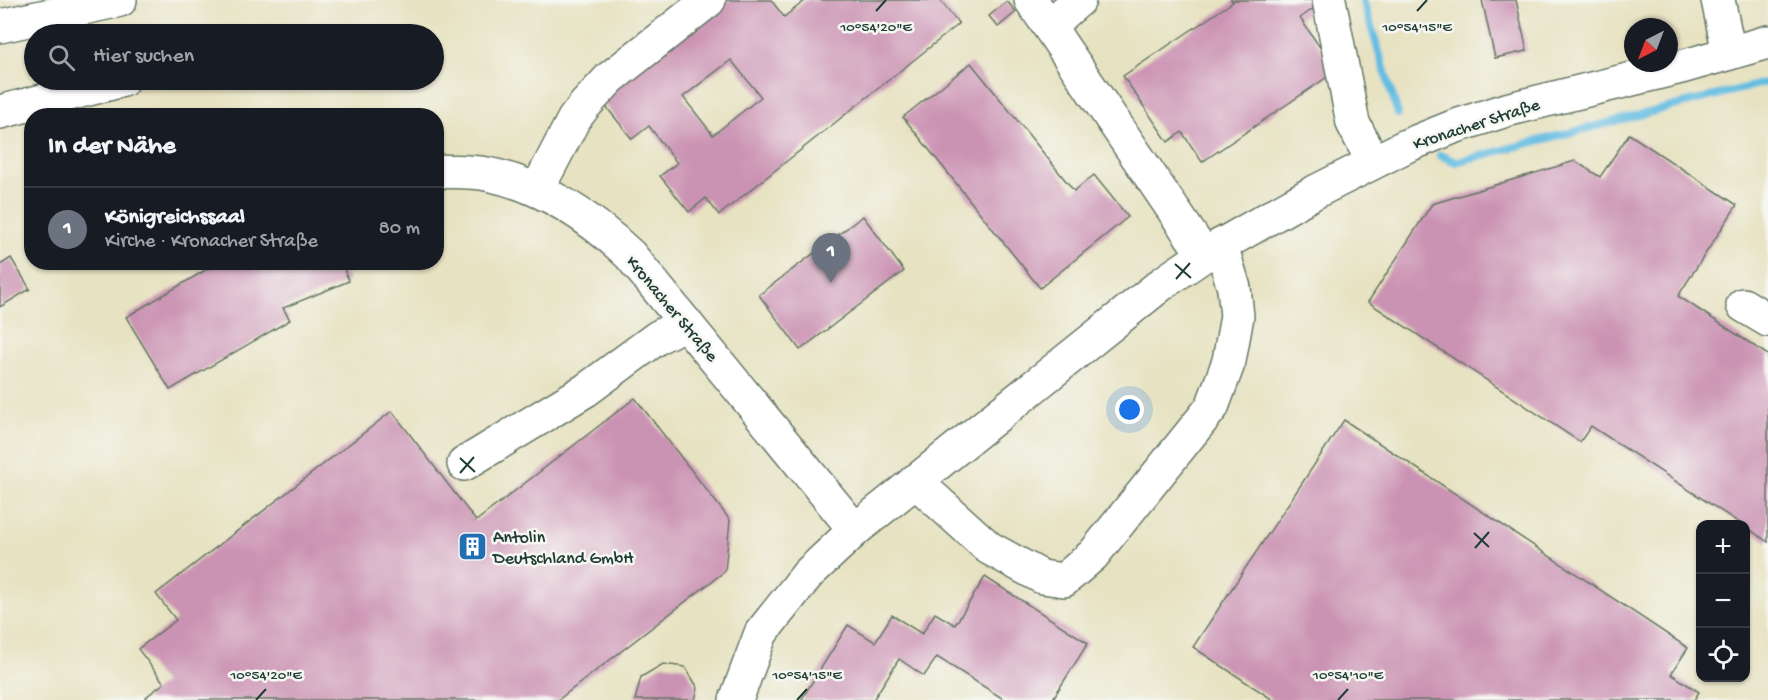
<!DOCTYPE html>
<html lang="de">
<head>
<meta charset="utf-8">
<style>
	body { margin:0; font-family:"Gochi Hand",sans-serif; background:#242831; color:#f1f3f6 }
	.controls { position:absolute; right:18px; bottom:18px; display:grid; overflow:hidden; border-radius:12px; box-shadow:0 2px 4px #0004 }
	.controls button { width:54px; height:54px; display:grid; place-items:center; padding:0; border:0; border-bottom:2px solid #363941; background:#171b24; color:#f1f3f6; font:30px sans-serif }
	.compass { position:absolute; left:1624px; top:18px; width:54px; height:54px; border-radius:50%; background:#171b24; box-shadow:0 2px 4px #0004; rotate:222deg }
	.you { position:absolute; left:1130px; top:410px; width:21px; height:21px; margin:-15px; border:4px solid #fff; border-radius:50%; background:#1a73e8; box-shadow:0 0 0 9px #1a73e833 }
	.badge { display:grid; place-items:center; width:39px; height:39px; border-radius:50%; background:#1f6fb2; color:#fff; font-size:20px; font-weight:700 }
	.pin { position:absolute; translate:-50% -50px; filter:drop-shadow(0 2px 3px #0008) }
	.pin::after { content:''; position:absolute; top:32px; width:21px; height:18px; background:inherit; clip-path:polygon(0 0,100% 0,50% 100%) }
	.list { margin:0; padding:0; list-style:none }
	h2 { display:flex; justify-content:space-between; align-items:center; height:78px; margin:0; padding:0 24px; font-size:26px }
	h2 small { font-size:20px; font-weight:400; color:#9ea1a6 }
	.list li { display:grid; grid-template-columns:39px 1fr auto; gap:18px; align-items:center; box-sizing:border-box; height:84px; padding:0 24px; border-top:2px solid #363941 }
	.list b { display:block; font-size:22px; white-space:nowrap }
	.list p { margin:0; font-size:20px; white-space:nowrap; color:#9ea1a6 }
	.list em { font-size:20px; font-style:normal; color:#9ea1a6 }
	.icon { flex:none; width:33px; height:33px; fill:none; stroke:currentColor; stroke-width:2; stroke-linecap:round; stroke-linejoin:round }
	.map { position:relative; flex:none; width:1768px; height:700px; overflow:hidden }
	.search { position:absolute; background:#171b24; box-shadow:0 2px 4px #0004; left:24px; top:24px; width:420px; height:66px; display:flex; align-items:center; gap:15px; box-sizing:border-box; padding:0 21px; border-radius:33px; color:#9ea1a6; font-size:22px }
	.panel { position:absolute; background:#171b24; box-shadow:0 2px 4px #0004; left:24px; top:108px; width:420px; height:162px; border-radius:24px }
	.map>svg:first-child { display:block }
</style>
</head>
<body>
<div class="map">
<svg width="1768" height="700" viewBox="0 0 1768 700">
	<rect width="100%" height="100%" fill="#f6f6f2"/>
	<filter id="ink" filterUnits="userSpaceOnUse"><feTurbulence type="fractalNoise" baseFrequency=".0167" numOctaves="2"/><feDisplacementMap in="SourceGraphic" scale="12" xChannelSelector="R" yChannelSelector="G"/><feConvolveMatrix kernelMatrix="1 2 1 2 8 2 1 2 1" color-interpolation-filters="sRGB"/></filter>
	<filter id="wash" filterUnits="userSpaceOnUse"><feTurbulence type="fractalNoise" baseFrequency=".008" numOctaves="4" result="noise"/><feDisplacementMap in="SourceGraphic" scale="24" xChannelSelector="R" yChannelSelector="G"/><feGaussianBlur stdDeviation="1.35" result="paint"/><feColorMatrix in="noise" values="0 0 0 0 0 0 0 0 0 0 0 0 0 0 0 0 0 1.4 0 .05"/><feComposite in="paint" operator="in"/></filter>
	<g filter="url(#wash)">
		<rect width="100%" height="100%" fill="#e7e2c1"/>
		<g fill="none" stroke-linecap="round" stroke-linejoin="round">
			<g stroke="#64bde2" stroke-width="8">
				<polyline points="1363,0 1398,114"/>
				<polyline points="1440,155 1456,162 1768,82"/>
			</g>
		</g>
		<g id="blocks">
			<g fill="#cb93b3" fill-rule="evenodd">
				<path d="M725,0H771L784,17L806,0H852L854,1L856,0H940L959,24L719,215L706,198L689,212L660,176L677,163L649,126L632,139L600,99ZM731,60L761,97L713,135L683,97Z"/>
				<polygon points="1231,0 1326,0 1300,18 1336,71 1202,162 1182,132 1168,142 1123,76 1233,2"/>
				<polygon points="1482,0 1516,0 1527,51 1495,58"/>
				<polygon points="1007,1 1016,12 998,27 989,16"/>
				<polygon points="971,63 1074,191 1094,175 1128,217 1040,288 903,117"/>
				<polygon points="1629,134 1737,205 1678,296 1768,355 1768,542 1746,527 1746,524 1741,524 1591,426 1580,442 1368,302 1432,204 1575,161 1600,177"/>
				<polygon points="863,216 904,271 800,350 759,295"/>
				<polygon points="11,258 30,289 0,307 0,265"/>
				<polygon points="219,262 256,262 258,265 263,262 341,262 349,281 283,308 290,320 170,390 126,317"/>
				<polygon points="635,398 730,520 725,571 558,700 148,700 146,697 164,683 138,649 176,620 156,594 392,411 476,521"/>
				<polygon points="1344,420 1688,648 1671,674 1699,692 1694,700 1273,700 1193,647"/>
				<polygon points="985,577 1088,643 1052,700 1005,700 937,657 924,676 899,659 873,700 801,700 848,625 875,642 892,615 922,634 935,613 955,625"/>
				<polygon points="663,664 685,667 698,688 695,700 635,700 641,677"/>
			</g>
		</g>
	</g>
	<g filter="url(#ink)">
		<use href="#blocks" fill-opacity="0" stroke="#657765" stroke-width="1.5"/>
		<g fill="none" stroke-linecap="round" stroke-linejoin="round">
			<defs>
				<g id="minor">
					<polyline points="1031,0 1204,255"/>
					<polyline points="1329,0 1353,123 1373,162"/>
					<polyline points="1718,0 1729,53"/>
					<polyline points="0,26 120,0"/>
					<polyline points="1049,26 1079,0"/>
					<polyline points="0,112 123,80"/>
					<path d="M436,171C453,172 471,171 487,174C543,185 589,216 630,255L855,530"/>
					<polyline points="537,190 574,119 585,105 610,78 709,0"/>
					<polyline points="1743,305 1768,320"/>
					<polyline points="464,464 586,390 658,337 686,323"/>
					<polyline points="915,481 989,548 1042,577 1064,580 1093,555 1212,407 1229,361 1237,316 1234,288 1221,245"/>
					<polyline points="736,700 761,633 808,574 855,530 1163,283 1204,255 1311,194 1406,146 1453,127 1506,110 1685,66 1768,42"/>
				</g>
			</defs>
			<use href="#minor" stroke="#657765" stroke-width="36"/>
			<use href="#minor" stroke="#fff" stroke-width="33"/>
		</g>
	</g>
	<path fill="none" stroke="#1f3d34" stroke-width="2" d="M876,11L886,0M1417,11L1427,0M1175,264L1191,278M1176,279L1190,263M460,458L475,472M460,473L474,457M1474,533L1489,547M1475,548L1489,532M256,700L266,689M797,700L807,689M1338,700L1348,689"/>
	<defs>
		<symbol id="building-square" viewBox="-11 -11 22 22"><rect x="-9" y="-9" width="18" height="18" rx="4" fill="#1f6fb2" stroke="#f6f6f2"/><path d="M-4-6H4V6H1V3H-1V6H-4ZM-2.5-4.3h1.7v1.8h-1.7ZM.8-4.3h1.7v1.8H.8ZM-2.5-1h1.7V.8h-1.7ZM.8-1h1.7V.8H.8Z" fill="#fff"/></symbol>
	</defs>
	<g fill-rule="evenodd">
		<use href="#building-square" x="456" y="530" width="33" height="33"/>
	</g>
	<g text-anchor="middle" stroke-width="5" stroke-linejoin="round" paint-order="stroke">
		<g font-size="18" fill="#1f3d34" stroke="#f6f6f2">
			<text transform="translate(1476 123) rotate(-18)" y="6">Kronacher Straße</text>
			<text transform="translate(673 308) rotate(50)" y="6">Kronacher Straße</text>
		</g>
		<g font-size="18" fill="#1f3d34" stroke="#f6f6f2" text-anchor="start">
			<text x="493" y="542">Antolin<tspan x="493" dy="21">Deutschland GmbH</tspan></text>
		</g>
	</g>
	<g font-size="15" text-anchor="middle" fill="#1f3d34" stroke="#f6f6f2" stroke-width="5" stroke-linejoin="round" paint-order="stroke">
		<text x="1417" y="31">10°54'15"E</text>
		<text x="876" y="31">10°54'20"E</text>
		<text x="266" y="679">10°54'20"E</text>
		<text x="807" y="679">10°54'15"E</text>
		<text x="1348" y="679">10°54'10"E</text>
	</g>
</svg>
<div class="controls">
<button>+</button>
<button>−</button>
<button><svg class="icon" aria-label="locate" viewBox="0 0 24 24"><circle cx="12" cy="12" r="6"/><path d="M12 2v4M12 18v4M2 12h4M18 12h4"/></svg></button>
</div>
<svg class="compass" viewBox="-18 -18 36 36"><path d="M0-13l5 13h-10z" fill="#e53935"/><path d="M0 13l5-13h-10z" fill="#9ea1a6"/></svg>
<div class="you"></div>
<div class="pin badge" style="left:831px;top:283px;background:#6b7280">1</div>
<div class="search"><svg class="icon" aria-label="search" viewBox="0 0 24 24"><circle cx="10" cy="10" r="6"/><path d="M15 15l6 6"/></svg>Hier suchen</div>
<section class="panel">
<h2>In der Nähe<small></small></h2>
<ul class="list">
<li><span class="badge" style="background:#6b7280">1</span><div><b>Königreichssaal</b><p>Kirche · Kronacher Straße</p></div><em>80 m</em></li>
</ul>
</section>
</div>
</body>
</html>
